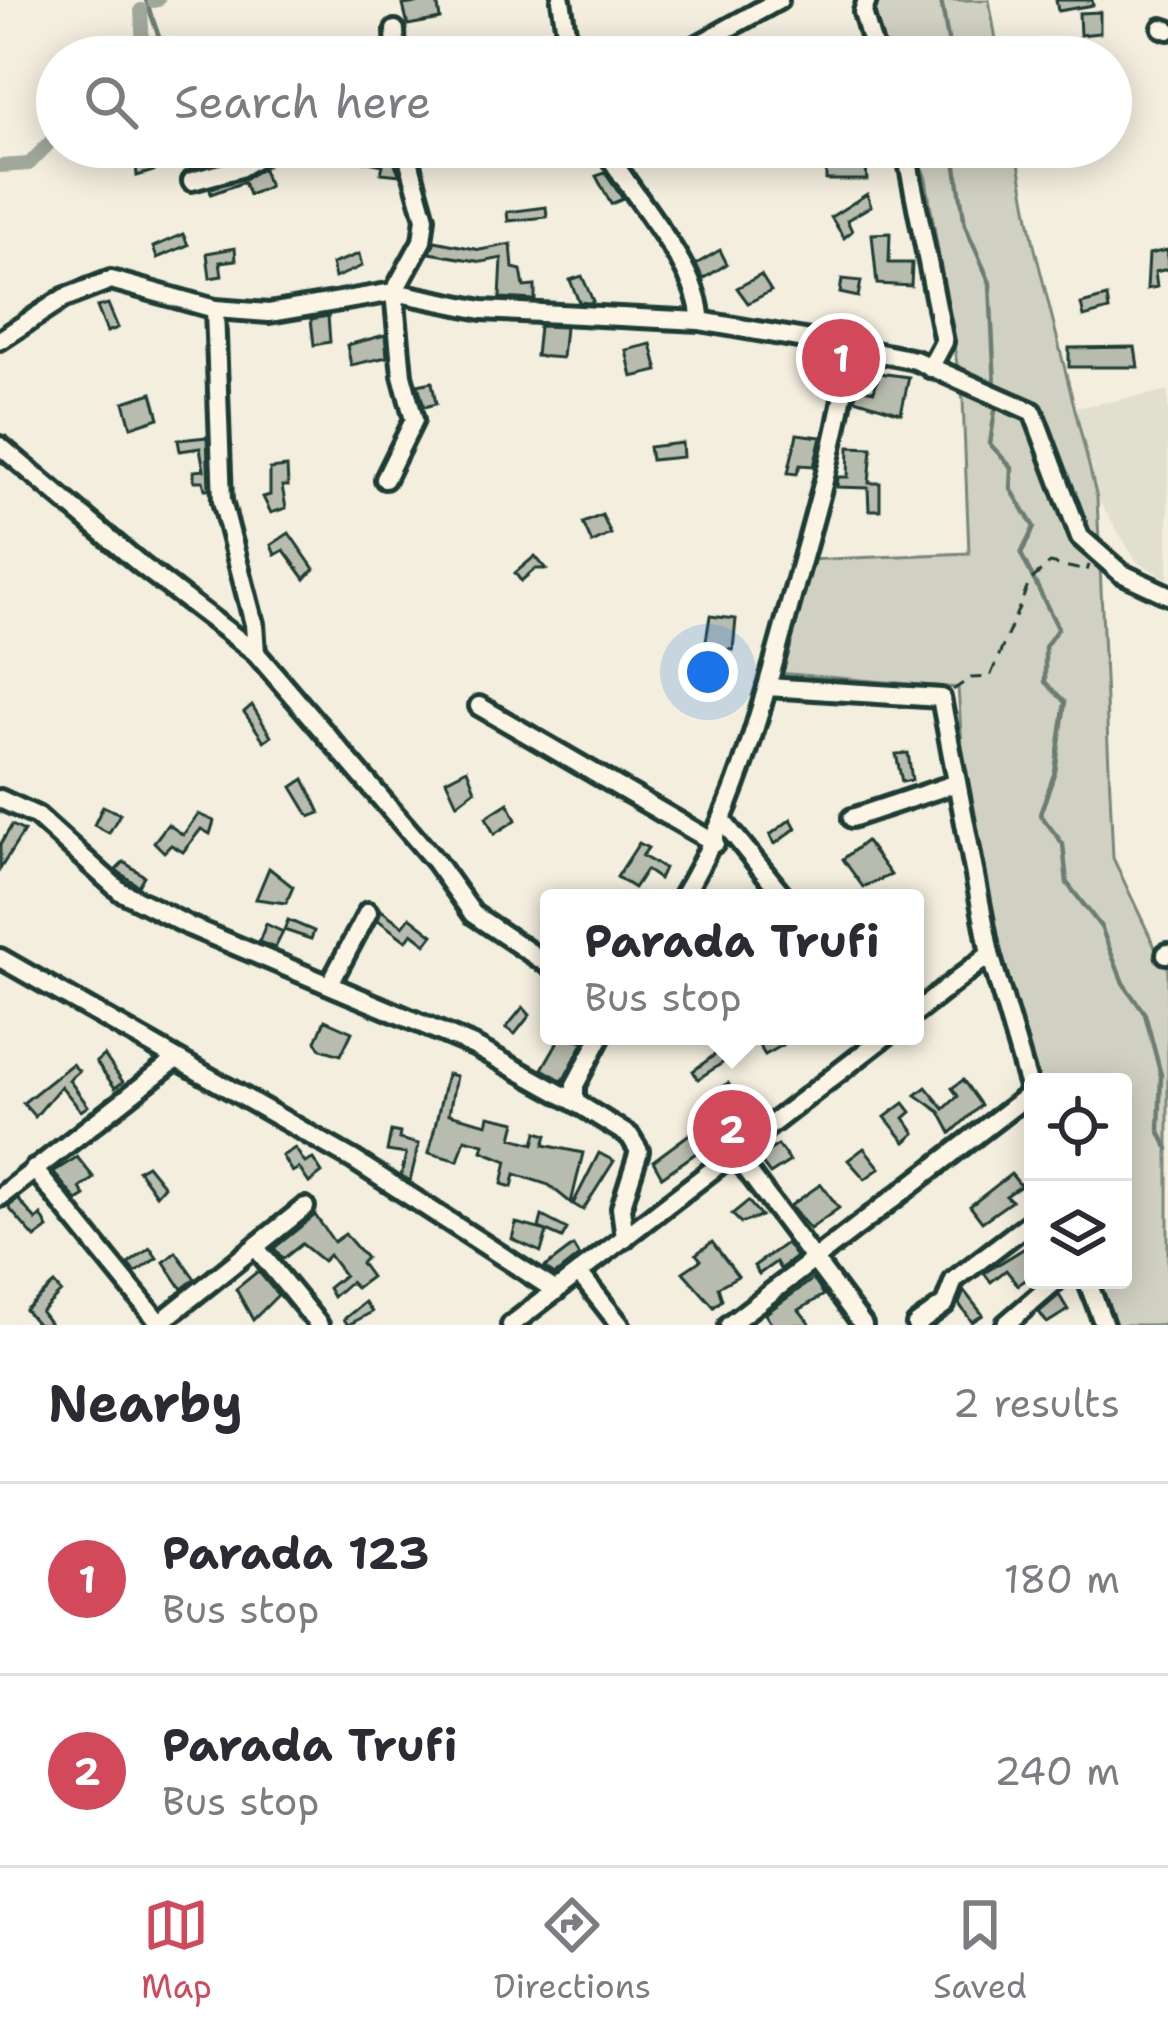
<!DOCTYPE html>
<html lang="en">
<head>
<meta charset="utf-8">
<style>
	body { margin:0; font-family:"Shantell Sans",sans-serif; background:#f2f2f3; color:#2b2b33 }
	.controls { position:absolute; right:36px; bottom:36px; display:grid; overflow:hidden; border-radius:12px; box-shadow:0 6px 30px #0003 }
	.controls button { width:108px; height:108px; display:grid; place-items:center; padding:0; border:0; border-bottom:3px solid #e1e1e2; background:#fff; color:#2b2b33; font:60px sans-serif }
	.you { position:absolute; left:708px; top:672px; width:42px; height:42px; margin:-30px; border:9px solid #fff; border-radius:50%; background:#1a73e8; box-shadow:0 0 0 18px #1a73e833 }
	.badge { display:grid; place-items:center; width:78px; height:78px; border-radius:50%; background:#d1495b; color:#fff; font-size:39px; font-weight:700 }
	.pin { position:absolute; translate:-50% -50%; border:6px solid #fff; box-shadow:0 3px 12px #0006 }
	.popup { position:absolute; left:540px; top:889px; width:384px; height:156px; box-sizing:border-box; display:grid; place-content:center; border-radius:12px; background:#fff; filter:drop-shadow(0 3px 9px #0005); font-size:39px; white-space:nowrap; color:#7c7c81 }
	.popup b { font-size:45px; color:#2b2b33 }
	.popup::after { content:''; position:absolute; left:50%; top:100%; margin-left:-24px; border:24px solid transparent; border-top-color:#fff }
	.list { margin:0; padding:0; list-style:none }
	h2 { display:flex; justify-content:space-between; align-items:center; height:156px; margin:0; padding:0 48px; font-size:51px }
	h2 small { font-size:39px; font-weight:400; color:#7c7c81 }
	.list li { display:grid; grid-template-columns:78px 1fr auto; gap:36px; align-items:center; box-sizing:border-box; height:192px; padding:0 48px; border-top:3px solid #e1e1e2 }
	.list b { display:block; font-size:45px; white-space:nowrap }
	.list p { margin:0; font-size:39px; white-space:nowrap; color:#7c7c81 }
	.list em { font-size:39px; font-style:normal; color:#7c7c81 }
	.icon { flex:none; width:66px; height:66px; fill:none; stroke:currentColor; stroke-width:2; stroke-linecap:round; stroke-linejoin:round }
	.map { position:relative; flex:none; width:1168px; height:1325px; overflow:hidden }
	.search { position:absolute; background:#fff; box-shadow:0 6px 30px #0003; left:36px; right:36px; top:36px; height:132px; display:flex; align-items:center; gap:30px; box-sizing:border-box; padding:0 42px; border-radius:66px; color:#7c7c81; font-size:45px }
	.sheet { height:540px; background:#fff }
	nav { display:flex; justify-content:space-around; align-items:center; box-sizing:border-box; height:168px; border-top:3px solid #e1e1e2; background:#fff; font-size:33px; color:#7c7c81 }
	nav a { display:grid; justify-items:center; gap:6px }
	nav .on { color:#d1495b }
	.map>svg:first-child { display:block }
</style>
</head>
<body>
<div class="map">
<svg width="1168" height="1325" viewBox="0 0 1168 1325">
	<rect width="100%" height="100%" fill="#f3eede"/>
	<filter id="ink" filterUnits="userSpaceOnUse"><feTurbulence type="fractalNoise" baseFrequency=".00833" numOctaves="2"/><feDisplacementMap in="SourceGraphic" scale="24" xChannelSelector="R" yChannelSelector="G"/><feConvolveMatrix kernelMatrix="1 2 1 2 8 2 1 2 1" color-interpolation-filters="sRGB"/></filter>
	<g filter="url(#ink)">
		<polygon fill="#e1dfd0" points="1168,391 1168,579 1137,562 1097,498 1074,408"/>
		<g fill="#d0d1c2" stroke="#78877b" stroke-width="3">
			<polygon points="876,0 989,0 999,57 884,57 870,14"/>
			<polygon points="915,147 1016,147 1034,245 1097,498 1113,858 1161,960 1168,958 1168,1325 1113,1325 1099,1280 1123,1280 1123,1082 1036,1082 996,955 967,817 958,688 777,673 806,560 969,553 963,400 926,179"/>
		</g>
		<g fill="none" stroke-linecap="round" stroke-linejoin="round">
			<g stroke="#6c7d72" stroke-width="4.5">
				<polyline points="146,0 166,57"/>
				<polyline points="941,0 951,57"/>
				<polyline points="171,147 190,168 252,147"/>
				<polyline points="953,147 965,225 990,283 995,387"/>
				<polyline points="996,404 990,444 1012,468 1011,489 1034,527 1021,554 1058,628 1045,647 1045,682 1065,702 1055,772 1040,814 1063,844 1067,883 1101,927 1123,983 1145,1014 1161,1075 1159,1130 1168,1149"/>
			</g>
			<g stroke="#a0a89b" stroke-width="14">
				<polyline points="154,1 158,0"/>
				<polyline points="131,57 143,47 141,10"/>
				<polyline points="0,166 29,164 57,135"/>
			</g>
		</g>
		<g fill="#b8bcae" stroke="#1f3d34" stroke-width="3">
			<polygon points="437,0 440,19 408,25 403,5"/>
			<polygon points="1056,0 1092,0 1093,5 1058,11"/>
			<polygon points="1100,12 1100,33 1080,35 1079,13"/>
			<polygon points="366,147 387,147 400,175 381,173 383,165 364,161"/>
			<polygon points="160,157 163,168 137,176 136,165"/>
			<polygon points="826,167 866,168 867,180 826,180"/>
			<polygon points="263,169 269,187 249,195 244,182 211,194 210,189"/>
			<polygon points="605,173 623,199 611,204 596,176"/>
			<polygon points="867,194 871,206 847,220 852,231 844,238 831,217"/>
			<polygon points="546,207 547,217 508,221 507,212"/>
			<polygon points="890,233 889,263 912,263 911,286 877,284 872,234"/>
			<polygon points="183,234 188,245 157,258 153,247"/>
			<polygon points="435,241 480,250 511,244 513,268 521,270 524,287 535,286 535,300 500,298 502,258 482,262 430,253"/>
			<polygon points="235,248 236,260 220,262 222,276 210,278 207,253"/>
			<polygon points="720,250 727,264 703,279 696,264"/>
			<polygon points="1167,250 1168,269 1155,272 1157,287 1147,289 1149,254"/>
			<polygon points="359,254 362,266 335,278 332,264"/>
			<polygon points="761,275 771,291 748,303 737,288"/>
			<polygon points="582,276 593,301 589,303 579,302 570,280"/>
			<polygon points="842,279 861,281 858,297 840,293"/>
			<polygon points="1107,297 1109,310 1084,317 1081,304"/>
			<polygon points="108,304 118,328 107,332 97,307"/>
			<polygon points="328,316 330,342 314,345 311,319"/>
			<polygon points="539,326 565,327 562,358 536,356"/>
			<polygon points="385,335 387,357 351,365 347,345"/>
			<polygon points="651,344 658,371 632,377 626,350"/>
			<polygon points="1135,347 1138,367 1069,367 1069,348"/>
			<polygon points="879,373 909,377 901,413 855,399 857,388 874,391"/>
			<polygon points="432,382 436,404 424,407 418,385"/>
			<polygon points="152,393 159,418 131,427 124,402"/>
			<polygon points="797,434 821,437 814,466 800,465 797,474 788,473"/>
			<polygon points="207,437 209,489 205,489 203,481 194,481 194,471 204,470 200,448 180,451 178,440"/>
			<polygon points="682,443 683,457 651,460 649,447"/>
			<polygon points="849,447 872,448 869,483 880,483 880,510 869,510 868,488 837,487 838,477 848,477"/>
			<polygon points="287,467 288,486 282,486 286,508 271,513 263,497 270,495 270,469"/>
			<polygon points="602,515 611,534 592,543 583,523"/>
			<polygon points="289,533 314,569 305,579 284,550 275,555 271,545"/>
			<polygon points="535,556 546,569 535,569 521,581 515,573"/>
			<polygon points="710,616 736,619 733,650 705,647"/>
			<polygon points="252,705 271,736 264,741 244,712"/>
			<polygon points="908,753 912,780 902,782 896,754"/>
			<polygon points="467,769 475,790 457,804 446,780"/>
			<polygon points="304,779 320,813 310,817 292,787"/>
			<polygon points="508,803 516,820 494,834 486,817"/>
			<polygon points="103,806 120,814 109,833 94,825"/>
			<polygon points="198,814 214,821 210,834 201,829 183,852 171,845 164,852 154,842 168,824 183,835"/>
			<polygon points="791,819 796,828 775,844 770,835"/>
			<polygon points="12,825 24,831 0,869 0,845"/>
			<polygon points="866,841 891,875 863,887 843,859"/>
			<polygon points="639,843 648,848 642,856 664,868 659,879 646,870 634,888 617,877"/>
			<polygon points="124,862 144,876 138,886 116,870"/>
			<polygon points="269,868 293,887 286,903 256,899"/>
			<polygon points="381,910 403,926 410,917 433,935 426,944 412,933 406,941 378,920"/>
			<polygon points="288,920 314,931 311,939 284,930"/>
			<polygon points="266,924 283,932 275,948 259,942"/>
			<polygon points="523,1007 530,1015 515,1034 506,1028"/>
			<polygon points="325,1020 352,1032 341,1055 321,1049 316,1041"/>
			<polygon points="561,1036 584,1041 563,1081 542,1069"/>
			<polygon points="740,1036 778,1036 783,1045 765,1055 756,1041 698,1079 693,1071"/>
			<polygon points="104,1055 123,1082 115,1088 96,1062"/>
			<polygon points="72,1064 79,1071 69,1080 88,1106 81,1111 61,1086 35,1117 23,1103"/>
			<polygon points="447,1074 456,1076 449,1114 487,1124 489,1116 516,1122 512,1138 534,1144 537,1132 547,1135 544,1145 583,1153 571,1203 549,1185 515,1174 512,1187 502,1184 507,1161 482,1151 484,1144 465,1139 458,1161 429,1153"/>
			<polygon points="963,1080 981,1105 951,1133 940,1112 916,1095 926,1087 944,1109 958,1096 952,1088"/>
			<polygon points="728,1083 747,1113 732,1122 715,1091"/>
			<polygon points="904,1103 911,1112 904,1118 915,1133 905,1142 885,1117"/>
			<polygon points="703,1124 713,1141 662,1177 653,1161"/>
			<polygon points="391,1131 400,1133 399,1139 419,1144 410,1181 401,1176 406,1154 387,1151"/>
			<polygon points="778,1145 790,1161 770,1174 758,1158"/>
			<polygon points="295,1148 305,1163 313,1159 322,1173 309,1183 299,1168 292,1172 282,1156"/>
			<polygon points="864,1148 880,1168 865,1179 848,1160"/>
			<polygon points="599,1153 614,1161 583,1210 573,1204"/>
			<polygon points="77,1157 94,1178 80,1188 85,1196 77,1201 53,1172"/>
			<polygon points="147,1165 164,1186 156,1195 138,1170"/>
			<polygon points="1011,1174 1021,1186 1006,1196 1012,1201 982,1222 970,1206"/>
			<polygon points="821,1184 839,1208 810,1229 790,1206"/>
			<polygon points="18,1199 36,1220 41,1215 48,1228 35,1238 8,1207"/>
			<polygon points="748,1201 761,1216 741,1223 732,1214"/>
			<polygon points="315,1215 334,1242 345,1234 366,1258 361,1263 371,1277 356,1288 350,1282 333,1297 328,1288 344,1275 329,1255 323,1261 302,1244 283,1259 274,1248"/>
			<polygon points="542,1216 567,1229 562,1238 539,1228"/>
			<polygon points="516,1223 547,1231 541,1252 512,1239"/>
			<polygon points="712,1242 738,1276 718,1287 722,1300 714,1307 683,1272 701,1260 696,1254"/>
			<polygon points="786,1243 796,1257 780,1269 776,1262 759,1274 754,1266"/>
			<polygon points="1033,1243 1033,1275 1018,1285 1006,1270 991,1282 984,1273"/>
			<polygon points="573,1246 579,1256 555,1275 544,1268"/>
			<polygon points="150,1248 157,1258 135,1273 128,1264"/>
			<polygon points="176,1252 195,1279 182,1289 164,1262"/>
			<polygon points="258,1271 278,1295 253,1320 236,1289"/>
			<polygon points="813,1279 824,1295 799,1310 811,1325 772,1325 765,1314"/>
			<polygon points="54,1284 61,1292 41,1312 51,1325 38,1325 25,1310"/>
			<polygon points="964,1291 983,1315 972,1322 959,1304"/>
			<polygon points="1059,1295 1068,1310 1047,1323 1039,1312"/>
			<polygon points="365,1302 372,1312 348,1325 344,1319"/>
		</g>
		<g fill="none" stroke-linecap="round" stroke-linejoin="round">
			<defs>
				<g id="minor">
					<polyline points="561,0 570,57"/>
					<polyline points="867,0 863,12 876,57"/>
					<polyline points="1162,28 1168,30"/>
					<polyline points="395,30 396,57"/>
					<polyline points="676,57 779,0"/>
					<path d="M604,147C630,194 702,271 700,321"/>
					<polyline points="905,147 944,342 930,368"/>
					<polyline points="192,181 240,168 275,147"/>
					<polyline points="215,309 222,501 254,624 256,653"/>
					<polyline points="0,340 64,298 111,280 215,309 269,313 394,292 482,310 700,321 850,347 915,360 1033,412 1080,537 1121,573 1168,595"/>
					<polyline points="0,446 141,565 256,653 435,861 473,914 549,965"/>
					<polyline points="385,479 414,420 402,375 394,292 422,241 425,218 405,147"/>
					<polyline points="767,687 941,698 990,954 1033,1100"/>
					<polyline points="479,706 715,843"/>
					<polyline points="0,799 37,816 120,891 189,926 474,1046 575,1102"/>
					<polyline points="852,818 957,783"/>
					<polyline points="725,824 785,898"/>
					<path d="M682,898C738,805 763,702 792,597C815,514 840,433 850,347"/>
					<polyline points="1166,954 1168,953"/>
					<polyline points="0,958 354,1160 556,1291"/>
					<polyline points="330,984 368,912"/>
					<polyline points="915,1013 990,954"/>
					<polyline points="601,1036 575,1085 575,1102 630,1136 639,1151 621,1208 625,1238"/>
					<polyline points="735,1154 863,1325"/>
					<polyline points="34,1169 161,1325"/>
					<polyline points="0,1197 175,1060"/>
					<polyline points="257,1249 319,1325"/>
					<polyline points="579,1273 620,1325"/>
					<polyline points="1087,1280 1104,1325"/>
					<polyline points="1006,1324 1057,1280"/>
					<polyline points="157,1325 305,1207"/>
					<polyline points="511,1325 886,1036"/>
					<polyline points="729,1325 1031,1093"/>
					<polyline points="916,1325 945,1304 954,1280 1033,1220"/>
				</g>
			</defs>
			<use href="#minor" stroke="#1f3d34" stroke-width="26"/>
			<polyline stroke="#1f3d34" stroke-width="3" stroke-dasharray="12 9" stroke-linecap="butt" points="953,690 971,678 990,677 1030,581 1050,563 1087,571 1089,565"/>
			<use href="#minor" stroke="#fcf5e5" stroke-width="16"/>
		</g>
	</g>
</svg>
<div class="controls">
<button><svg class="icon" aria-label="locate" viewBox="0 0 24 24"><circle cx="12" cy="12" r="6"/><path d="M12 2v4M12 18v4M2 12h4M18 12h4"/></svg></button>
<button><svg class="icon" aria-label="layers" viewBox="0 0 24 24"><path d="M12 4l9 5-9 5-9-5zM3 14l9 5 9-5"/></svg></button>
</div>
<div class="you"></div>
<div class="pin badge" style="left:841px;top:358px">1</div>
<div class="pin badge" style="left:732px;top:1129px">2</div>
<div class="popup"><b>Parada Trufi</b>Bus stop</div>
<div class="search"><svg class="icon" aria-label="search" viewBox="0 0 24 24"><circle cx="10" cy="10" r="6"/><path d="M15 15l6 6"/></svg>Search here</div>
</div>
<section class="sheet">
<h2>Nearby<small>2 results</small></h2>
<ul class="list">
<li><span class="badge">1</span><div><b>Parada 123</b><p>Bus stop</p></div><em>180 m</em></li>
<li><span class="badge">2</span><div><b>Parada Trufi</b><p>Bus stop</p></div><em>240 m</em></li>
</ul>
</section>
<nav>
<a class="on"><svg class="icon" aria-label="map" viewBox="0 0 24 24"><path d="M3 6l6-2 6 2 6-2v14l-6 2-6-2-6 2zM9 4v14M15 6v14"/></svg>Map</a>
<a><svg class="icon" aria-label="directions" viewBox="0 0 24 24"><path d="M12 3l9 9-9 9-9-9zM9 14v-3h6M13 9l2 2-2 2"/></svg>Directions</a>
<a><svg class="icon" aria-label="saved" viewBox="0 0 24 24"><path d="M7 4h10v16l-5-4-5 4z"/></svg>Saved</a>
</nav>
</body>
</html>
